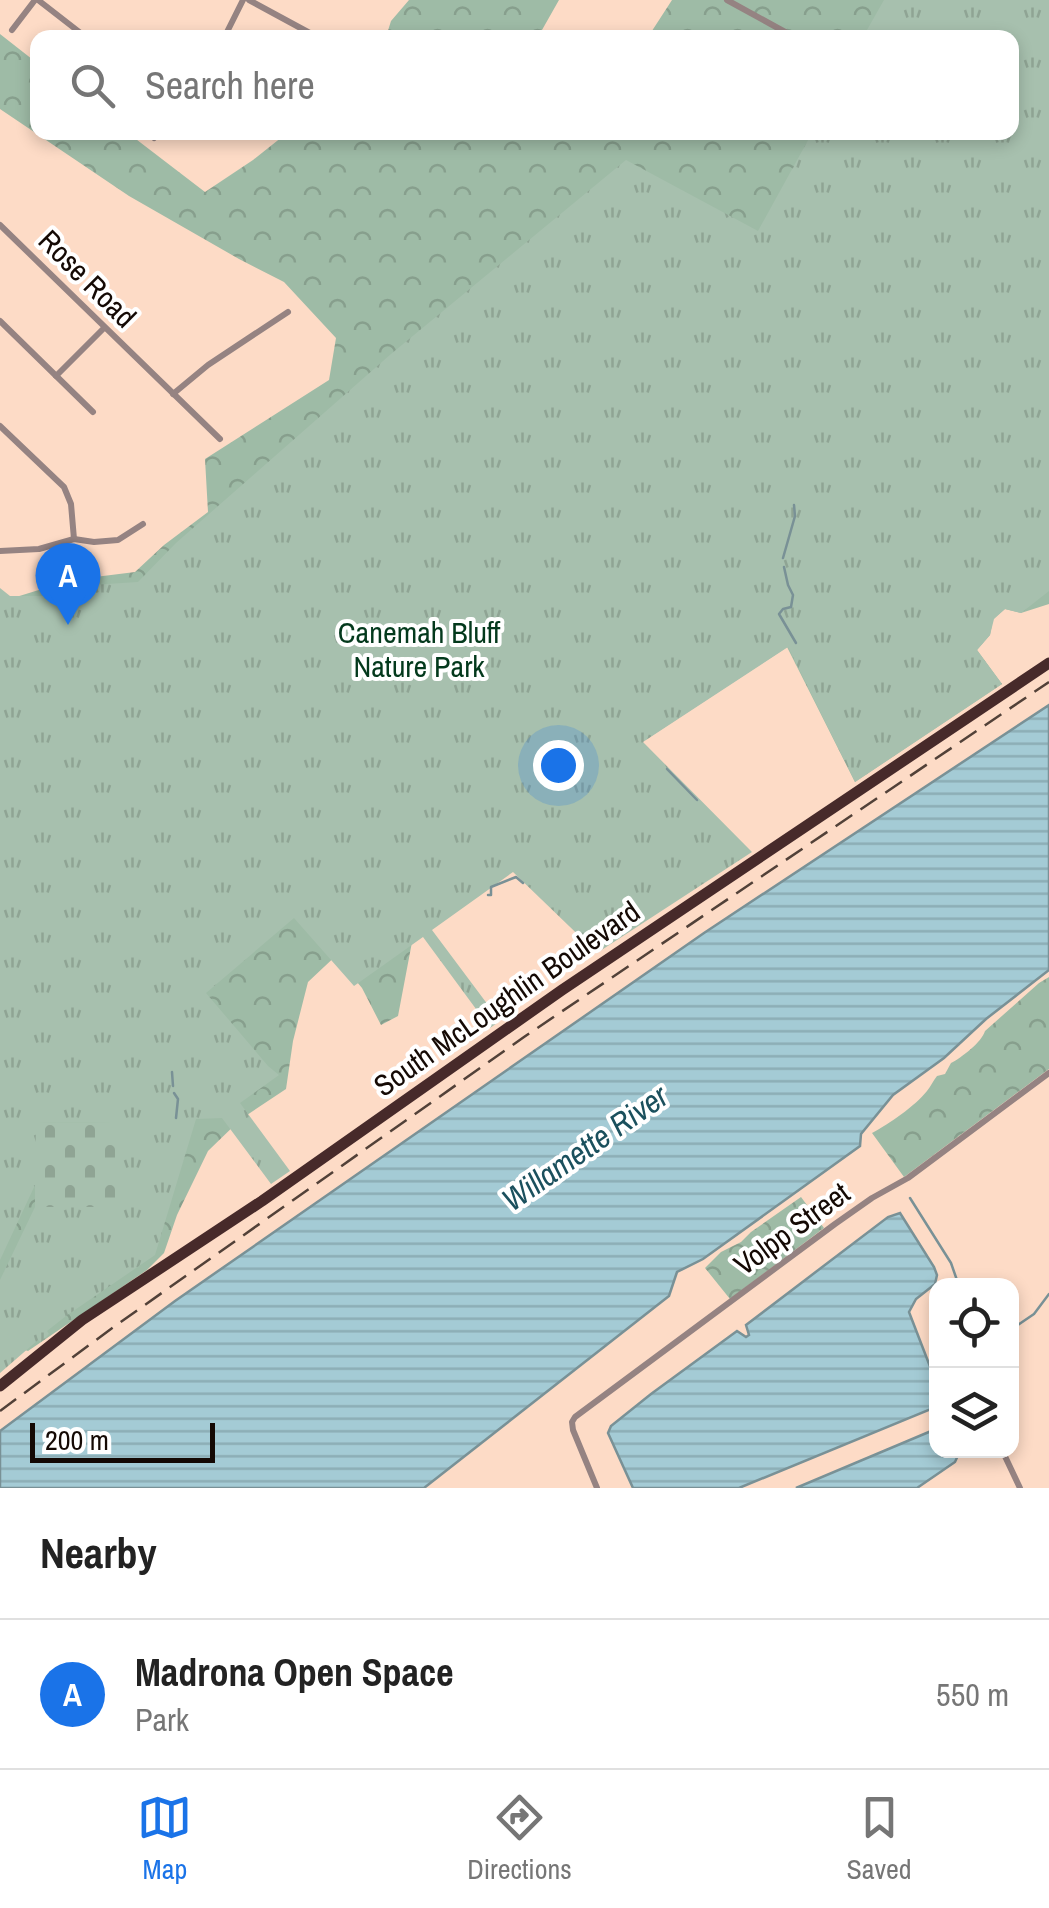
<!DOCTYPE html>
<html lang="en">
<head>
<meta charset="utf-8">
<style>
	body { margin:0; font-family:"Archivo Narrow",sans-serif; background:#f6f6f6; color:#222 }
	.controls { position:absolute; right:30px; bottom:30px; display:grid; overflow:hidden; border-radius:20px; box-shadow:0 5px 15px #0003 }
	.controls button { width:90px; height:90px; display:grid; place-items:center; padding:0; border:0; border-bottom:2px solid #e0e0e0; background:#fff; color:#222; font:50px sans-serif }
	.scale { position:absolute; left:30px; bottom:25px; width:185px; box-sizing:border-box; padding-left:10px; border:5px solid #140904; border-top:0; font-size:28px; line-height:35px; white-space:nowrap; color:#140904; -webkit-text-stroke:8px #fff; paint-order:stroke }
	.you { position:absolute; left:558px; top:765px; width:35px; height:35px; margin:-25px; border:8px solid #fff; border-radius:50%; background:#1a73e8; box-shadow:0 0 0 15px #1a73e833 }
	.badge { display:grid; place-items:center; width:65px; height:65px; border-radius:50%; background:#1a73e8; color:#fff; font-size:32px; font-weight:700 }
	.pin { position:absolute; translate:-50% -82px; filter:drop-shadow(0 2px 5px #0008) }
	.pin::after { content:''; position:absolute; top:52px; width:35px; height:30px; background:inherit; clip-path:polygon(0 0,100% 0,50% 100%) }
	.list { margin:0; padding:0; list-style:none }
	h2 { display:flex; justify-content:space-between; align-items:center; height:130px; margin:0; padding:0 40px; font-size:42px }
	h2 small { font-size:32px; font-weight:400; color:#767676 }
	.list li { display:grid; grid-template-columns:65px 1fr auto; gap:30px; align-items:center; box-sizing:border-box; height:150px; padding:0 40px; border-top:2px solid #e0e0e0 }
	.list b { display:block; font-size:38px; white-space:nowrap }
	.list p { margin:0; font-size:32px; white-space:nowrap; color:#767676 }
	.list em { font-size:32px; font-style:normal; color:#767676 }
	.icon { flex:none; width:55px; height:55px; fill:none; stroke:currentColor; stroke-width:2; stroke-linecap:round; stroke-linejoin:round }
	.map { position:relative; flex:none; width:1049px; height:1488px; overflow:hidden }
	.search { position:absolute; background:#fff; box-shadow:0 5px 15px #0003; left:30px; right:30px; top:30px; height:110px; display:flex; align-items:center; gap:25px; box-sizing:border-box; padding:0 35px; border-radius:20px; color:#767676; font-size:38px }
	.sheet { height:280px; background:#fff }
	nav { display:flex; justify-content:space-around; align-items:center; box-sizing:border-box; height:140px; border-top:2px solid #e0e0e0; background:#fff; font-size:28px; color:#767676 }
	nav a { display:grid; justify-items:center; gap:5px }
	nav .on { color:#1a73e8 }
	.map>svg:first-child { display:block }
</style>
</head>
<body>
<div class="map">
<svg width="1049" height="1488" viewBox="0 0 1049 1488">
	<defs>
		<pattern id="forest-crowns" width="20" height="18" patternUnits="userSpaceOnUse" patternTransform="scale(2.5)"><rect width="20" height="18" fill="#9ebba6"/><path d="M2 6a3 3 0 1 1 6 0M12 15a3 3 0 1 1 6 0" fill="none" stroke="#879f8d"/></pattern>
		<pattern id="cemetery-stones" width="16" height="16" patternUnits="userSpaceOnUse" patternTransform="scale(2.5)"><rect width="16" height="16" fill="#a7c0ae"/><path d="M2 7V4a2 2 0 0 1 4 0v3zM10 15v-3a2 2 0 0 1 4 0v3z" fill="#8fa494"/></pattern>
		<pattern id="park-tufts" width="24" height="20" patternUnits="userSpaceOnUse" patternTransform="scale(2.5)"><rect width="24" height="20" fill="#a7c0ae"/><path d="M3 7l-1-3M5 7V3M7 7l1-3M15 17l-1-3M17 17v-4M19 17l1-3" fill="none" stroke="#8fa494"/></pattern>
		<pattern id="water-rules" width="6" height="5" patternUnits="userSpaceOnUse" patternTransform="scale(2.5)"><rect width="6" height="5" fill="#a4cbd5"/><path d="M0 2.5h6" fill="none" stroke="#8cadb5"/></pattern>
	</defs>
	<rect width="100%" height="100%" fill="#fddbc6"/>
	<g fill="url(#forest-crowns)">
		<polygon points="409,0 559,0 542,30 540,37 386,37 391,21"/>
		<polygon points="672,0 1049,0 1049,604 1021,613 1005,609 993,619 990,635 977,650 1002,684 855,782 787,647 642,742 514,860 416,921 398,1016 381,1025 362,988 347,970 341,951 308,982 293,1041 286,1089 241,1119 208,1151 177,1215 164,1253 147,1270 28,1351 0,1342 0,602 71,580 135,572 164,545 208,512 205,459 329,380 336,338 284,282 239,259 129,196 0,109 0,34 37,63 38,132 128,133 205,192 253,160 287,133 585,132 590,136 592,132 1012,132 1012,38 648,37"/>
		<path d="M1049,977V1069L904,1177L872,1133C889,1124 915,1106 927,1091C931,1086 933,1081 937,1076L945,1074L951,1063C961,1058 982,1042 985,1031L1039,983Z"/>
		<polygon points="801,1197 824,1228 730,1299 705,1268 721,1252 741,1242 751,1232"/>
	</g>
	<polygon fill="url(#cemetery-stones)" points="35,1122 115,1123 115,1207 35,1207"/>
	<polygon fill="url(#park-tufts)" points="884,0 1049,0 1049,591 1021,613 1005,609 994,619 990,635 977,650 1002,684 855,782 788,647 643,742 752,852 597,953 513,872 432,930 500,1021 490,1028 423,937 354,986 294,918 206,993 268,1066 279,1075 240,1103 290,1171 271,1184 222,1118 196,1119 155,1255 66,1316 47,1331 49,1334 41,1342 38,1340 0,1373 0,1280 35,1207 115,1207 115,1123 36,1122 35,1185 0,1260 0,588 10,596 49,596 41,558 45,557 54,593 76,586 138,582 176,543 391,354 626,160 758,231 812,133 1012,132 1012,38 863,37"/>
	<g fill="url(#water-rules)" stroke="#799196" stroke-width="2.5">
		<polygon points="1049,705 1049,970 986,1019 944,1058 893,1095 861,1134 860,1146 703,1259 677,1272 669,1296 424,1488 0,1488 0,1431 175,1301 704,933"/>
		<polygon points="900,1213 934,1267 937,1275 935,1284 916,1299 909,1312 936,1382 936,1407 739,1488 633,1488 608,1433 611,1426 651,1394 737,1331 746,1337 749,1335 746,1325 888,1217"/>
		<polygon points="936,1429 936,1450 960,1451 955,1462 917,1488 796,1488"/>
	</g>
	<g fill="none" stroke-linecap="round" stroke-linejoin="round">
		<g stroke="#799196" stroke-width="2.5">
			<polyline points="783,558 795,516 794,505"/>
			<polyline points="784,567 788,585 793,595 791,607 783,609 779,614 796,643"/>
			<polyline points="667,769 697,800"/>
			<polyline points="488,895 491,895 491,887 516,877 523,883"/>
			<polyline points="172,1072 173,1086"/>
			<polyline points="174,1093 178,1099 176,1118"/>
			<polyline points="910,1198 951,1263 959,1286"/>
			<polyline points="936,1306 932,1314 936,1325"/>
			<polyline points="1012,1329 1034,1314 1049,1294"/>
		</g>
		<g stroke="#958382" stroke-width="6">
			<polyline points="38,0 87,38"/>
			<polyline points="249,0 319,38"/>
			<polyline points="727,0 796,38"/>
			<polyline points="12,30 35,0"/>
			<polyline points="224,38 243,0"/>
			<polyline points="154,138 159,132"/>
			<polyline points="0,225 220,439"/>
			<polyline points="0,321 93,412"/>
			<polyline points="56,376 104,328"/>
			<polyline points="173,394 208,365 288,312"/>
			<polyline points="0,426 64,487 71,504 74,539"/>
			<polyline points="0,551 39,549 74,539 94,542 118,540 143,524"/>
			<polyline points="1002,1450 1020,1488"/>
			<polyline points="597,1488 573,1430 572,1422 575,1417 835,1224 872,1198 908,1178 1049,1073"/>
		</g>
		<polyline stroke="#472a2a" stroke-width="11" points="0,1386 82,1320 262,1201 562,990 1049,663"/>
		<polyline stroke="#524138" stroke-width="2.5" stroke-dasharray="20 10" stroke-linecap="butt" points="0,1411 115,1326 524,1037 1049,682"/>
	</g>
	<g text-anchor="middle" stroke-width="8" stroke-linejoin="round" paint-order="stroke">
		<g font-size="30" fill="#140904" stroke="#fff">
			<text transform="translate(87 279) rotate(45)" y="10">Rose Road</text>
			<text transform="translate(507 999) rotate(-35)" y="10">South McLoughlin Boulevard</text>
			<text transform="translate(792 1229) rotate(-36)" y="10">Volpp Street</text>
		</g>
		<g font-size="30" fill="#03391c" stroke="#fff">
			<text x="419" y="643">Canemah Bluff<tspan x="419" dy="34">Nature Park</tspan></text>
		</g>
		<g font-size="32" font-style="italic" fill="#1b505d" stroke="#fff">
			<text transform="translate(585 1148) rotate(-35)" y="11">Willamette River</text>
		</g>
	</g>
</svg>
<div class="controls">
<button><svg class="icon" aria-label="locate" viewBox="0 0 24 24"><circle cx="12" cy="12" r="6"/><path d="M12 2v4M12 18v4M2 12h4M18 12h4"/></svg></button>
<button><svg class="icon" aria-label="layers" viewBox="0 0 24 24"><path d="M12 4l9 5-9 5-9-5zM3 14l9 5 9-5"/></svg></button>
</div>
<div class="scale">200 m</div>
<div class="you"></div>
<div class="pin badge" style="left:68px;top:625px">A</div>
<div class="search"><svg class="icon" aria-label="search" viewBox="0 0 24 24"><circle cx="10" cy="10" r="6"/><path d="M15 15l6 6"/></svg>Search here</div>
</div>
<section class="sheet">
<h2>Nearby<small></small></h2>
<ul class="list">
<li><span class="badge">A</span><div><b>Madrona Open Space</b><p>Park</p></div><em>550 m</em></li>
</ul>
</section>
<nav>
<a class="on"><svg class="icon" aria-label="map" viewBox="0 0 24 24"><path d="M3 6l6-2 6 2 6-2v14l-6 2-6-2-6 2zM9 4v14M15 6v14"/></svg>Map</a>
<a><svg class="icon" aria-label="directions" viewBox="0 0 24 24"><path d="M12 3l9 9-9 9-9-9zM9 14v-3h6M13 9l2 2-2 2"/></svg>Directions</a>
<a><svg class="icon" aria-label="saved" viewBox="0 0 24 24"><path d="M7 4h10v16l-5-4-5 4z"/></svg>Saved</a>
</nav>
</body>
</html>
